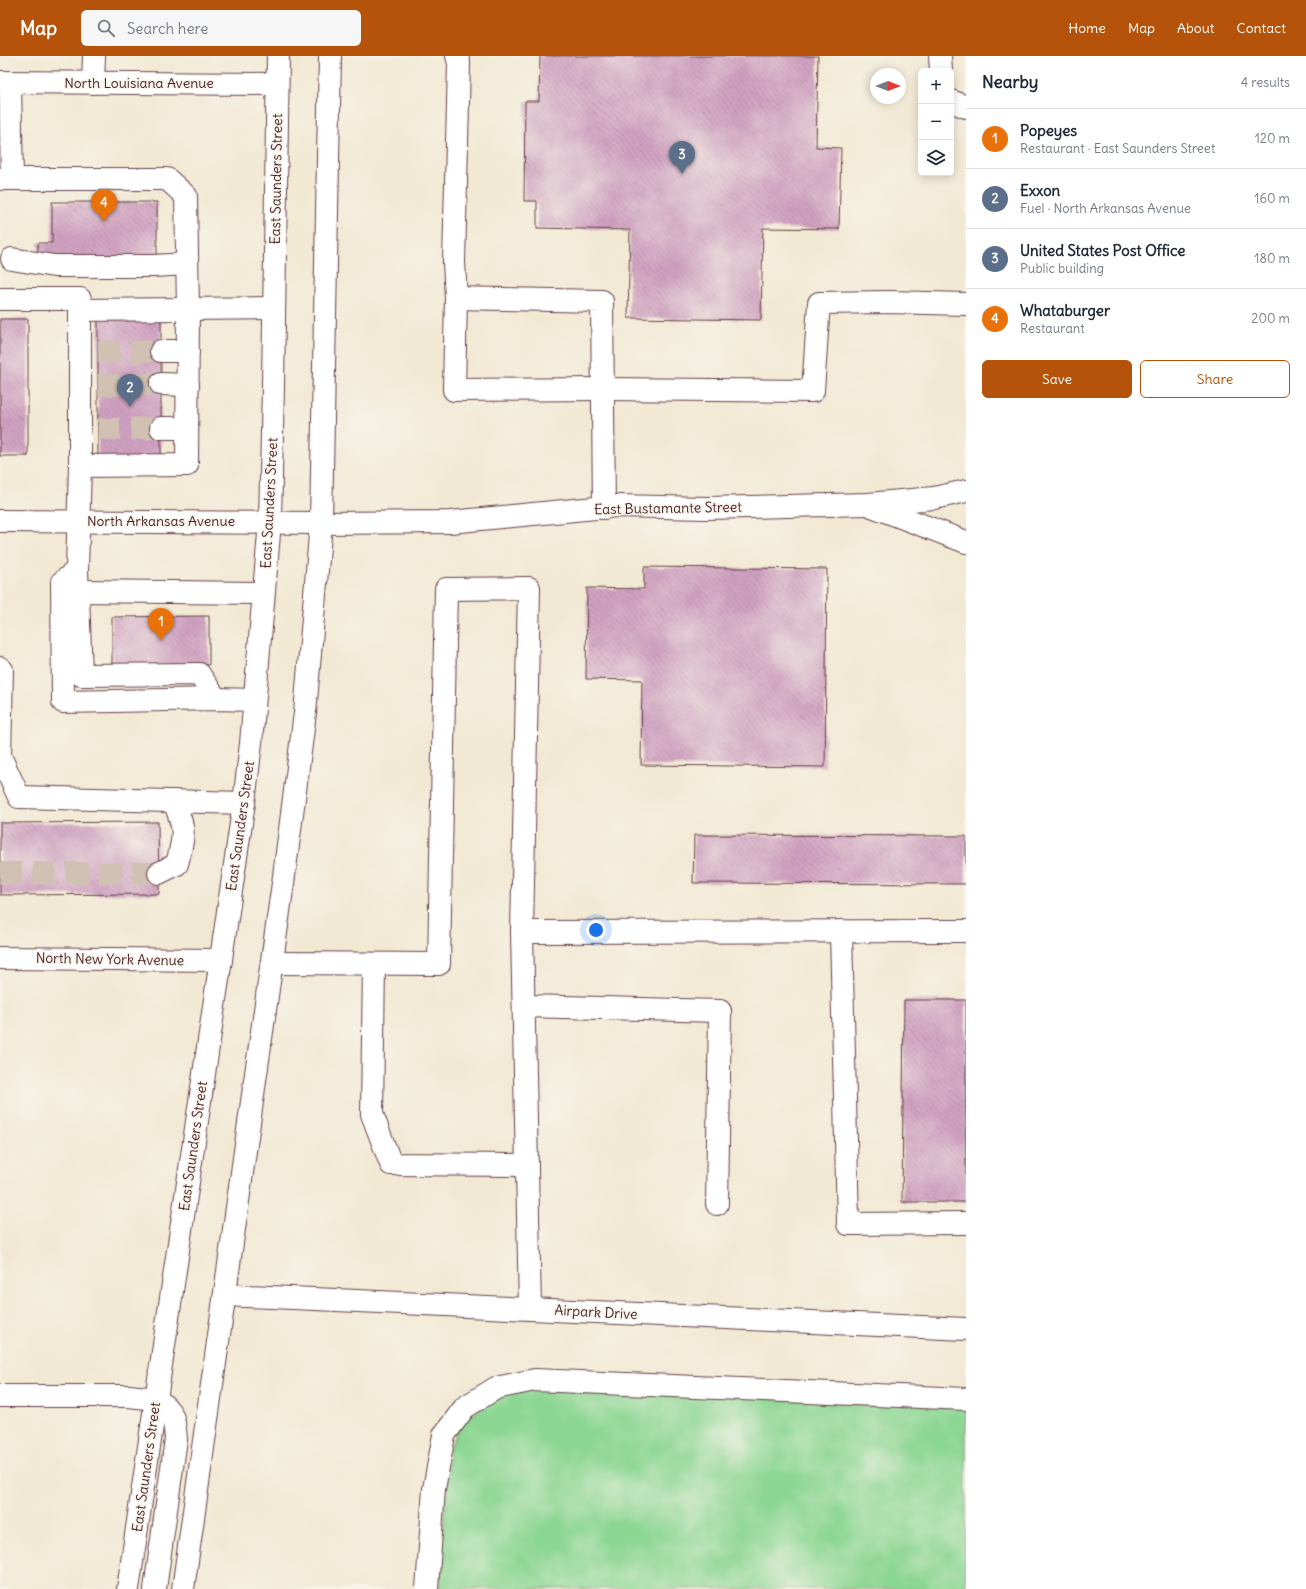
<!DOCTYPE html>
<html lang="en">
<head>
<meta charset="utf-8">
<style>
	body { margin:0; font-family:Delius,sans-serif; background:#f6f6f7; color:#1f2937 }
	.controls { position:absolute; right:12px; top:12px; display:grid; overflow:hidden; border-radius:6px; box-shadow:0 2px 10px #0003 }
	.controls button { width:36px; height:36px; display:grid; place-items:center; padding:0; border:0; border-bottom:1px solid #e0e1e3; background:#fff; color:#1f2937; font:20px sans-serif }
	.compass { position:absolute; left:870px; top:12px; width:36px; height:36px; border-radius:50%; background:#fff; box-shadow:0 2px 10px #0003; rotate:90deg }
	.you { position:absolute; left:596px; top:874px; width:14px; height:14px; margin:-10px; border:3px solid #fff; border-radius:50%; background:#1a73e8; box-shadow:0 0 0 6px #1a73e833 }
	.badge { display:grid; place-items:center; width:26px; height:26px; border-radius:50%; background:#b45309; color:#fff; font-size:13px; font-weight:700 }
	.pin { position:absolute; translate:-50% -33px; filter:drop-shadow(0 1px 2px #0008) }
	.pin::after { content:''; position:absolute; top:21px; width:14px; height:12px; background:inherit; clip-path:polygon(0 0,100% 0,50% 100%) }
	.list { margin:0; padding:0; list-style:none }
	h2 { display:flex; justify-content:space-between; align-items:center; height:52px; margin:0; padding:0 16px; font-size:17px }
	h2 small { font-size:13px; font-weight:400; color:#747a83 }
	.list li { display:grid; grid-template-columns:26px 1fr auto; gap:12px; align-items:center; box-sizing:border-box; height:60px; padding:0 16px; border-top:1px solid #e0e1e3 }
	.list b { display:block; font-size:15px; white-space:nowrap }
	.list p { margin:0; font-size:13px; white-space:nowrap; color:#747a83 }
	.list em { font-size:13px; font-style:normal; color:#747a83 }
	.actions { display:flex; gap:8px; padding:12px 16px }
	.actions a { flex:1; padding:9px 0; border:1px solid #b45309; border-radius:6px; text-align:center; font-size:14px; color:#b45309 }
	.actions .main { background:#b45309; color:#fff }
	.icon { flex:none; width:22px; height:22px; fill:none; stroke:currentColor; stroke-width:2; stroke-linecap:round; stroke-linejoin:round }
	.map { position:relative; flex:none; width:966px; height:1533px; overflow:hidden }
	header { display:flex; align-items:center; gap:24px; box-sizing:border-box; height:56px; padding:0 20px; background:#b45309; color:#fff }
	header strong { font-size:19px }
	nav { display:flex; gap:22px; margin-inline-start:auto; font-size:14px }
	.search { width:280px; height:36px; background:#f6f6f7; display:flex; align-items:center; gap:10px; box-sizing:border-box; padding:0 14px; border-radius:6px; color:#747a83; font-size:15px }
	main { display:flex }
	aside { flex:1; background:#fff }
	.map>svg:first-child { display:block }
</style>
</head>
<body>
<header>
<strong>Map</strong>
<div class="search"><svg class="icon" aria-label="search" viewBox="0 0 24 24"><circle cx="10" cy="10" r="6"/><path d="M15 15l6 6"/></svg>Search here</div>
<nav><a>Home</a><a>Map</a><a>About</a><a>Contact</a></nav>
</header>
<main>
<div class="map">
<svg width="966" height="1533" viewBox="0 0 966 1533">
	<defs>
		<pattern id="building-back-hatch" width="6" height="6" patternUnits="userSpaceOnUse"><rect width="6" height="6" fill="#d1a3c2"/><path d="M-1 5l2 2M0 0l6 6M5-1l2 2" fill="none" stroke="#ac849e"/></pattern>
	</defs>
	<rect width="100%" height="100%" fill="#f7f3e8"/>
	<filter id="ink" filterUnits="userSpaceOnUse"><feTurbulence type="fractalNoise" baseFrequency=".025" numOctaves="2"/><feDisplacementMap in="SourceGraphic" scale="8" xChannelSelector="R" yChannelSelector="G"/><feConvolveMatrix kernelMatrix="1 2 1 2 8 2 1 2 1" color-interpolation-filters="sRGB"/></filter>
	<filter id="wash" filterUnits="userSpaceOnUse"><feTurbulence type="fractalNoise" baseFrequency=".012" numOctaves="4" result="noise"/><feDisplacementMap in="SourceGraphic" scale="16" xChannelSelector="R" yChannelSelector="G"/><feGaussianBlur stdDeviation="0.9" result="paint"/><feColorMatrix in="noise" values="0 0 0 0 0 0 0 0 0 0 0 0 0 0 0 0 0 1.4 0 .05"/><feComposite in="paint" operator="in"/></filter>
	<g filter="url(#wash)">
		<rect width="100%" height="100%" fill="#f2e9d4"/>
		<polygon fill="#8bd693" stroke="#6a7a5f" points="539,1327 966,1348 966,1533 439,1533 449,1393 462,1366 498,1340"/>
		<g id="blocks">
			<g fill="url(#building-back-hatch)">
				<polygon points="540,0 818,0 816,91 841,92 839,173 763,172 761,264 628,262 630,174 537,172 537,145 524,145 525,45 539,45"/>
				<polygon points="52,146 157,146 157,203 38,203 38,187 52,187"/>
				<rect x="98" y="262" width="63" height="141"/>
				<rect x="0" y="263" width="28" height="137"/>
				<polygon points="644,511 827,513 825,711 641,709 642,624 586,623 587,532 644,533"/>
				<polygon points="209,560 209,609 112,609 112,561"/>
				<polygon points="158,766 159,838 0,839 0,767"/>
				<polygon points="694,779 966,780 966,828 693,827"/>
				<polygon points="904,944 966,944 966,1146 902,1146"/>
			</g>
		</g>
	</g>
	<g filter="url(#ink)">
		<use href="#blocks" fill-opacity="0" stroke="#633d44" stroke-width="1"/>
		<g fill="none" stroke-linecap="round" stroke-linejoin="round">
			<g stroke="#d0c1b2" stroke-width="22" stroke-dasharray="22 11" stroke-linecap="butt">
				<polyline points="98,296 161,295"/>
				<polyline points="98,329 161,328"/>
				<polyline points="98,373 161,372"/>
				<polyline points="0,817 159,817"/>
			</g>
			<defs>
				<g id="minor">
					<polyline points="457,0 459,7 454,206 456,242 602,245 604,452"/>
					<polyline points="940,0 941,15"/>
					<polyline points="0,26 277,28"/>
					<polyline points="10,27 12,123"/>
					<polyline points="93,27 94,0"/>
					<polyline points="951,45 966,51"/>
					<polyline points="0,123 167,123 186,140 188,252 187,409 80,410 80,243 0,243"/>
					<polyline points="12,203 54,210 153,210 187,208"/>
					<polyline points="456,242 454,334 603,333 813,335 819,247 888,246 966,248"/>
					<polyline points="80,254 274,252"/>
					<polyline points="161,295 188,295"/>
					<polyline points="161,328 188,329"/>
					<polyline points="161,372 187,372"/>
					<polyline points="80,410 77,514 62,526 63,646 216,643 254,644"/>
					<polyline points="77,514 81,619 199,618 216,643"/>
					<polyline points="78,535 263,537"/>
					<polyline points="0,612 2,614 0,700 19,741 244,747"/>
					<path d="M159,817L177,808C185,778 185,773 174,745"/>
					<polyline points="841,875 848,1168 966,1167"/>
					<polyline points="0,902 221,904"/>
					<polyline points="272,907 439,908 446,533 529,532 522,876"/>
					<polyline points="374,908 372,1058 391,1108 527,1109"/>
					<polyline points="524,950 720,955 717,1148"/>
					<polyline points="225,1239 966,1273"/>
					<polyline points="530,1253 522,876 966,875"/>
					<polyline points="0,1340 129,1340 156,1343"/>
					<polyline points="427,1533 434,1433 444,1379 465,1351 496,1332 535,1324 966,1343"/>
				</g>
				<g id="major">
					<polyline points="872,450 966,486"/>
					<polyline points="0,465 321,467 450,466 616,450 707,452 868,448 934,442 966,435"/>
					<polyline points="128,1533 244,747 251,687 270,466 273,330 278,0"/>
					<path d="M155,1533L176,1383C174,1361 174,1356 156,1343"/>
					<polyline points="183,1533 284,820 305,657 321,467 330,0"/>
				</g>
			</defs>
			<use href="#minor" stroke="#633d44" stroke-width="24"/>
			<use href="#major" stroke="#633d44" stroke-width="24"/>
			<use href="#minor" stroke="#fff" stroke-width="22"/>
			<use href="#major" stroke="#fff" stroke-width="22"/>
		</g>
	</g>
	<g text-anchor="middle" stroke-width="3" stroke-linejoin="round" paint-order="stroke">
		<g font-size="14" fill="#4a1f2b" stroke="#f7f3e8">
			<text x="139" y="32">North Louisiana Avenue</text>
			<text transform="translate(276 123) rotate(-89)" y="5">East Saunders Street</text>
			<text transform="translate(269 447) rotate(-87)" y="5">East Saunders Street</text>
			<text transform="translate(668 452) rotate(-1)" y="5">East Bustamante Street</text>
			<text x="161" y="470">North Arkansas Avenue</text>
			<text transform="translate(240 770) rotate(-82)" y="5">East Saunders Street</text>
			<text transform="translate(110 903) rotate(1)" y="5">North New York Avenue</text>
			<text transform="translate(193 1090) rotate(-82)" y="5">East Saunders Street</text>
			<text transform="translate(596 1256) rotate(3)" y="5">Airpark Drive</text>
			<text transform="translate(146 1411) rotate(-82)" y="5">East Saunders Street</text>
		</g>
	</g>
</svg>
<div class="controls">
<button>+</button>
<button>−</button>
<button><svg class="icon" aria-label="layers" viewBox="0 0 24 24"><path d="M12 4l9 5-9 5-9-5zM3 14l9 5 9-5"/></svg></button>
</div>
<svg class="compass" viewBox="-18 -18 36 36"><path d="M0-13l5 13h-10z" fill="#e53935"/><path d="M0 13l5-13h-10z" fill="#747a83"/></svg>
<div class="you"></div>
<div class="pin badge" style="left:161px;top:585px;background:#e8710a">1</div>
<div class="pin badge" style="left:130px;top:351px;background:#5c6f8a">2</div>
<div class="pin badge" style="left:682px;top:118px;background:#5c6f8a">3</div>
<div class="pin badge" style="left:104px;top:166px;background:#e8710a">4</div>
</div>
<aside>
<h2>Nearby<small>4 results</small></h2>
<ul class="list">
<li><span class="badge" style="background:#e8710a">1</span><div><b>Popeyes</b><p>Restaurant · East Saunders Street</p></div><em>120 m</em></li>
<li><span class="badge" style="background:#5c6f8a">2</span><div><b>Exxon</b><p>Fuel · North Arkansas Avenue</p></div><em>160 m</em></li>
<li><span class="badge" style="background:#5c6f8a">3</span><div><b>United States Post Office</b><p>Public building</p></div><em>180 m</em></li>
<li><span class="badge" style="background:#e8710a">4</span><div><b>Whataburger</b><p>Restaurant</p></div><em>200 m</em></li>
</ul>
<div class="actions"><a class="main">Save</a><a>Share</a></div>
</aside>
</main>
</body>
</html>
